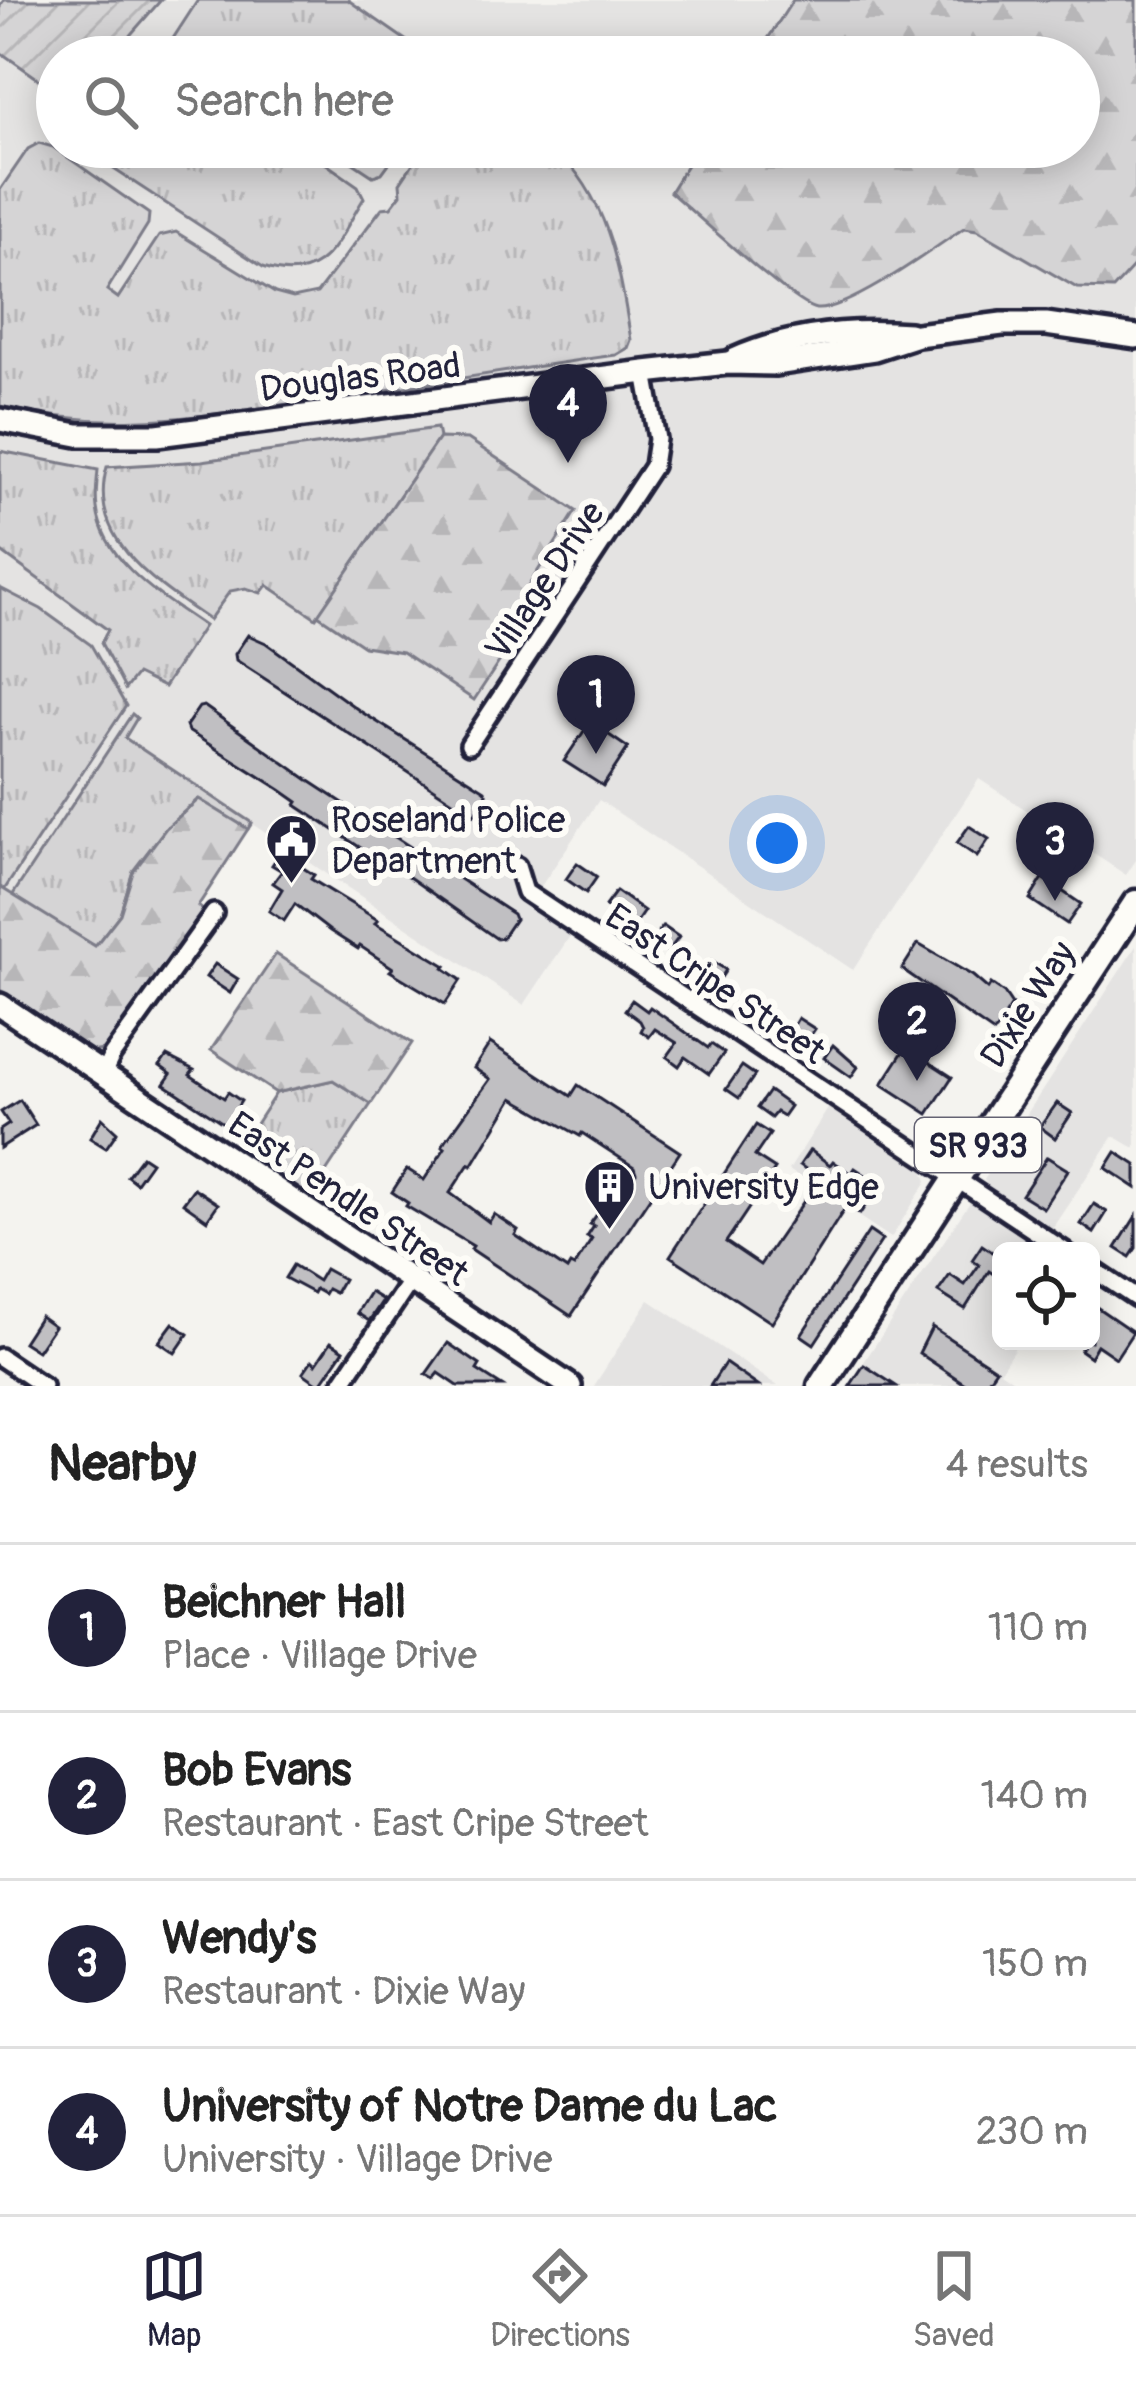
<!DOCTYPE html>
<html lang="en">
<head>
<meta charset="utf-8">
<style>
	body { margin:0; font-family:Pangolin,sans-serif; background:#f6f6f6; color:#222 }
	.controls { position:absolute; right:36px; bottom:36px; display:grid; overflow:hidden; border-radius:18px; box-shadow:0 6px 30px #0003 }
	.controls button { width:108px; height:108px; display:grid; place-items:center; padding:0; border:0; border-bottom:3px solid #e0e0e0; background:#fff; color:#222; font:60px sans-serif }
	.you { position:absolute; left:777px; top:843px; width:42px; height:42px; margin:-30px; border:9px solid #fff; border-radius:50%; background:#1a73e8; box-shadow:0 0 0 18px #1a73e833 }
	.badge { display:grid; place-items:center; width:78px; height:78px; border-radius:50%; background:#22223b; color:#fff; font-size:39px; font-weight:700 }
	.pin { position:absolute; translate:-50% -99px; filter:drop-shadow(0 3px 6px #0008) }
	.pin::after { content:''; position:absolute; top:63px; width:42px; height:36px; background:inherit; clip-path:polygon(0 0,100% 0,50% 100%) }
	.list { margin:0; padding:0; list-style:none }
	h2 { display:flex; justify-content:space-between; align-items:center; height:156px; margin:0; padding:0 48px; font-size:51px }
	h2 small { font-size:39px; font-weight:400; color:#767676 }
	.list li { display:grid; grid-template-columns:78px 1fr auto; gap:36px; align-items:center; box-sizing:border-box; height:168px; padding:0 48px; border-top:3px solid #e0e0e0 }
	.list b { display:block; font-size:45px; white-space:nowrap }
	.list p { margin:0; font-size:39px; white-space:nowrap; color:#767676 }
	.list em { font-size:39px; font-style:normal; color:#767676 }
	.icon { flex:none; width:66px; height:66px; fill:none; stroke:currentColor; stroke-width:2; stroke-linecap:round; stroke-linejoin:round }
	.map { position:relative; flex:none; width:1136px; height:1386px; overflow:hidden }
	.search { position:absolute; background:#fff; box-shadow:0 6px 30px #0003; left:36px; right:36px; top:36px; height:132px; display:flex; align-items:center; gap:30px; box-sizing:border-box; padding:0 42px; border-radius:66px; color:#767676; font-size:45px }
	.sheet { height:828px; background:#fff }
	nav { display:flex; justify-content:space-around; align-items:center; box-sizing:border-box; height:168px; border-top:3px solid #e0e0e0; background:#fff; font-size:33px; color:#767676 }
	nav a { display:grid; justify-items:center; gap:6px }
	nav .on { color:#22223b }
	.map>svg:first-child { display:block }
</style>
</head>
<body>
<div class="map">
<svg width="1136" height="1386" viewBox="0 0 1136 1386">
	<defs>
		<pattern id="grass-tufts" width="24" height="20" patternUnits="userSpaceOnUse" patternTransform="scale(3)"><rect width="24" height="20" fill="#d5d4d5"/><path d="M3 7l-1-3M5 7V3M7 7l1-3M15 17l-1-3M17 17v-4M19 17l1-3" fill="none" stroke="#b7b6b8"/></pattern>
		<pattern id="forest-firs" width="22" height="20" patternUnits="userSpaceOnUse" patternTransform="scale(3)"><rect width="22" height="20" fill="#d5d4d5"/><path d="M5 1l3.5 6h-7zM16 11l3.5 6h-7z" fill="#b7b6b8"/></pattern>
		<pattern id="garden-furrows" width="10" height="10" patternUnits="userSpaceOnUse" patternTransform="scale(3)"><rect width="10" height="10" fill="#d5d4d5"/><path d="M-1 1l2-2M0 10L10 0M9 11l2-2" fill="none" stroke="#b7b6b8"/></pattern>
	</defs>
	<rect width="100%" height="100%" fill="#f4f3ef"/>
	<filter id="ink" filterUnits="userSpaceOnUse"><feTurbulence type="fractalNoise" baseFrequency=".00833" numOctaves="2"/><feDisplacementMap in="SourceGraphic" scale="24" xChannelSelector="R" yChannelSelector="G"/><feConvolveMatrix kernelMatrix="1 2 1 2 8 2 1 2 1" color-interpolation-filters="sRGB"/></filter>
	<g filter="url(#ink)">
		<g fill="#e4e3e2" fill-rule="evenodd">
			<path d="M0,0H1136V860L1126,875L979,779L853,970L599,800L527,907L570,936L524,1005L252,824L94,1059L0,996ZM57,57H1079V147H57Z"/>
			<polygon points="1136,946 1136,1149 1114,1136 1051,1230 992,1191 984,1180"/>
			<polygon points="829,1107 923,1170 927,1181 891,1238 789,1170"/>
			<polygon points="970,1202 1047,1251 1001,1251 1001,1341 1019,1341 1000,1371 1022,1386 848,1386"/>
			<polygon points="649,1300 778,1386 594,1386"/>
		</g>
		<g fill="url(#grass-tufts)" stroke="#7c7b88" stroke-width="3">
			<polygon points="198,0 348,0 430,57 161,57"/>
			<path d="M39,143L53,147L149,214L148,224L107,290L118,298L159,236L176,232L275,293L293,298L317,293L382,208L391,207L401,194L400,183L424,147H553C610,199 619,267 631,340L628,348L616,355C507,370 399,389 290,404C185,418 106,432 0,406V190L28,149Z"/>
			<path d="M97,147H302L358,186L364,198C337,241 324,287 263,267L106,164Z"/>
			<polygon points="329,147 401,147 382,173 373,176"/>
			<path d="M437,428L439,438L316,618L267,585L261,593L246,588L230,591L209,620C157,584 86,540 107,467L202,461Z"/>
			<path d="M0,451L98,470C97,482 95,496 97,508C103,563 164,598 204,626L164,687L137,674L125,689L101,643L108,630L0,551Z"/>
			<polygon points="0,588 41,609 91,645 126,706 4,890 0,887"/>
			<polygon points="132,714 137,718 125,738 252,823 248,829 198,799 166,828 133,871 120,914 95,946 12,896"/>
			<polygon points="333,1080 371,1104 309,1198 239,1150 276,1093"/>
		</g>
		<g fill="url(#forest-firs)" stroke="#7c7b88" stroke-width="3">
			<path d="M793,0H1136V264L1113,289L1077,288L977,230L964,228C936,247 847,312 816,309C794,306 695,213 670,192L698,147H1079V57H756Z"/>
			<polygon points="439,438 468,439 576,511 496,637 501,659 474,700 402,652 364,646 318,615"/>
			<polygon points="199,799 248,829 198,906 205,912 103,1050 91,1052 0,990 0,887 95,946 120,914 133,872 166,828"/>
			<polygon points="276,954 412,1043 371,1104 333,1080 276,1093 211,1050"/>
		</g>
		<polygon fill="url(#garden-furrows)" stroke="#7c7b88" stroke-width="3" points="4,0 161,0 111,57 57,57 57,92 0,52 0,6"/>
		<g fill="#c0bfc2" stroke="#22223b" stroke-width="3" fill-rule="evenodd">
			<polygon points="248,635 266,643 360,711 485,790 487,795 474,815 236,660 235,654"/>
			<polygon points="204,706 311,782 513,914 515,919 502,938 497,939 389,863 388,866 296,805 298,802 281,790 188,731 186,726 199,707"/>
			<polygon points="590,722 628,748 603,786 564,761"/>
			<polygon points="969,826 989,839 977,857 957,843"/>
			<polygon points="280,853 314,875 311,879 378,920 375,923 446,966 444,968 461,980 445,1004 390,971 393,968 360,946 358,949 330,931 295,904 284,921 269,911 282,889 273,883 282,871 272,865"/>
			<polygon points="577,863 597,877 586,893 566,879"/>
			<polygon points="1043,878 1081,904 1067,924 1030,899"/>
			<polygon points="616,891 644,911 630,932 611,919 615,913 605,906"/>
			<polygon points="663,926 679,937 668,952 652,941"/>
			<polygon points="918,944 973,976 988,989 991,984 1004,993 1012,1005 994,1033 902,969"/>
			<polygon points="711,960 726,970 716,985 700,975"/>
			<polygon points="215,964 238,979 230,993 206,977"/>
			<polygon points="632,1000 647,1011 650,1007 708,1048 711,1044 724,1053 709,1074 685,1057 679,1066 667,1057 677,1043 655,1029 649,1037 641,1031 643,1027 640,1021 625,1010"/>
			<polygon points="798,1018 815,1029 806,1042 788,1035"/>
			<path d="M490,1043L571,1096L578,1085L680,1152L571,1316L471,1249L473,1246L406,1206L408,1203L392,1192L407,1169L424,1180L426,1177L445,1148L442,1146L490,1079L474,1068ZM513,1098L580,1136L582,1133L634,1167L636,1173L617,1200L613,1197L606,1208L603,1206L590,1224L594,1226L587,1237L592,1239L574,1267L570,1265L567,1270L515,1235L518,1230L494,1214L489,1222L450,1193L469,1164L472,1166Z"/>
			<polygon points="833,1045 858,1067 851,1077 824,1058"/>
			<polygon points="906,1047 952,1077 928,1114 882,1084"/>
			<polygon points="167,1056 194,1070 190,1075 224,1098 228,1092 241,1101 226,1125 164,1084 171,1074 160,1066"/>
			<polygon points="742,1066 755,1075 739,1098 726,1089"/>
			<polygon points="769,1091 790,1106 783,1116 776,1112 771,1118 757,1108"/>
			<polygon points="20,1100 36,1125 0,1148 0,1130 9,1124 1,1112"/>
			<polygon points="1057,1103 1072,1113 1055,1138 1040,1127"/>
			<polygon points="102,1118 117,1132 106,1148 90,1138"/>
			<polygon points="756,1125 770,1134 755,1156 775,1169 726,1242 760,1265 819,1179 800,1165 810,1150 830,1165 833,1161 851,1174 855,1168 879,1184 860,1214 847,1205 772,1323 670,1256"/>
			<polygon points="1116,1152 1136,1165 1136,1188 1106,1168"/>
			<polygon points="142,1156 151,1162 136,1183 127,1176"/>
			<polygon points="1047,1157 1068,1170 1043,1208 1022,1195"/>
			<polygon points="194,1188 218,1204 207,1220 183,1203"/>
			<polygon points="1094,1204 1107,1212 1094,1233 1081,1224"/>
			<polygon points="1136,1216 1136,1248 1130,1257 1116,1248"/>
			<polygon points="869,1231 882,1240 814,1344 801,1335"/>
			<polygon points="982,1245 1001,1258 1001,1279 989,1271 965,1309 938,1292 950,1275 965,1285 979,1265 972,1260"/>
			<polygon points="293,1265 318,1281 325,1269 343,1279 335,1293 327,1289 324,1294 315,1289 313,1293 285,1278"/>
			<polygon points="370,1292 383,1300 369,1321 357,1313"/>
			<polygon points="1095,1306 1133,1332 1116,1358 1097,1345 1090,1357 1080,1350 1086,1341 1091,1341 1091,1313"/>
			<polygon points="40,1316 54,1326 37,1351 23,1342"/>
			<polygon points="173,1323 188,1334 175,1353 159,1342"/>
			<polygon points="932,1327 996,1369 984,1386 968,1386 919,1353"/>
			<polygon points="331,1342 344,1350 320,1385 303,1373 312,1360 316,1364"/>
			<polygon points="448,1343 480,1365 477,1370 502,1386 458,1386 439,1373 434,1379 426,1374"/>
			<polygon points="725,1363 758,1386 710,1386"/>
			<polygon points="864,1365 896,1386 850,1386"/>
		</g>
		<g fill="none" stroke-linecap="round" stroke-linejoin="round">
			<defs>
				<g id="street">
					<polyline points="469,745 653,466 657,439 645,372"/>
					<polyline points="517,866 525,892 1065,1251"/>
					<polyline points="103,1074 112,1055 214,913"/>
					<polyline points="1091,1268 1136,1298"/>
					<polyline points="0,1357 43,1386"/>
					<polyline points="340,1386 411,1280"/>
				</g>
				<g id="secondary">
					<path d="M734,360C790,335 848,329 909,334"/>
					<polyline points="0,420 78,435 157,435 645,372 728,363 775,364 874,349 917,335 1002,324 1046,324 1136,337"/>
					<polyline points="0,1005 570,1386"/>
				</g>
				<polyline id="primary" points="821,1386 1136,903"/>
			</defs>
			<use href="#street" stroke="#22223b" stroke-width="24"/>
			<use href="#secondary" stroke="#22223b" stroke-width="30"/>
			<use href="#primary" stroke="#22223b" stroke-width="33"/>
			<use href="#street" stroke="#fdfcf7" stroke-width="15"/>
			<use href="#secondary" stroke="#fdfcf7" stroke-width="21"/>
			<use href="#primary" stroke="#fdfcf7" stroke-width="24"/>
		</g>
	</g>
	<defs>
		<symbol id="civic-pin" viewBox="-11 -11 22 30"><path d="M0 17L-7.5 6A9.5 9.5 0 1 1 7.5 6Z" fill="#22223b" stroke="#fdfcf7"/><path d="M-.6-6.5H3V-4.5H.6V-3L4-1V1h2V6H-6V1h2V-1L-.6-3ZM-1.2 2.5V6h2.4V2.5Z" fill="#fff"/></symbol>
		<symbol id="building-pin" viewBox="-11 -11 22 30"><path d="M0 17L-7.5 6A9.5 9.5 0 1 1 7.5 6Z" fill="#22223b" stroke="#fdfcf7"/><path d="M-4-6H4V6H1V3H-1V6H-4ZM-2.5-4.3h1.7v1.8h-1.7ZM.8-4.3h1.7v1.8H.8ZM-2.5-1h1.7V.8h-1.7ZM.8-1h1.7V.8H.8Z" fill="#fff"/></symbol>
	</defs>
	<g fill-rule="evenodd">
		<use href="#civic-pin" x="262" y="810" width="59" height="81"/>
		<use href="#building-pin" x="580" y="1156" width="59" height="81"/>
	</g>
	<g text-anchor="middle" stroke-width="12" stroke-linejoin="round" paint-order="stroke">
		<rect fill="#fdfcf7" stroke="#646373" stroke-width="3" x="915" y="1118" width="126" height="54" rx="9"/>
		<g font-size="33" font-weight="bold" fill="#22223b">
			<text x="978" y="1157">SR 933</text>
		</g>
		<g font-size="36" fill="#22223b" stroke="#fdfcf7">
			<text transform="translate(360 376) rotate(-7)" y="13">Douglas Road</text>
			<text transform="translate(544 580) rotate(-56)" y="13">Village Drive</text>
			<text transform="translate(716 983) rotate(34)" y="13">East Cripe Street</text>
			<text transform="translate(1027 1004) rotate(-57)" y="13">Dixie Way</text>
			<text transform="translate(349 1198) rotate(34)" y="13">East Pendle Street</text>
		</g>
		<g font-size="36" fill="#22223b" stroke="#fdfcf7" text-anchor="start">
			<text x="331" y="832">Roseland Police<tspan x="331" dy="41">Department</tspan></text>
			<text x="648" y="1199">University Edge</text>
		</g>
	</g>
</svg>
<div class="controls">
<button><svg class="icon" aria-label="locate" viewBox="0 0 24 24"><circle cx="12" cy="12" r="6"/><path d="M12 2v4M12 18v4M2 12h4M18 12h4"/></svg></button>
</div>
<div class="you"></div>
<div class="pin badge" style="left:596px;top:754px">1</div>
<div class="pin badge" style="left:917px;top:1081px">2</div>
<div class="pin badge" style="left:1055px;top:901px">3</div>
<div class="pin badge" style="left:568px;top:463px">4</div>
<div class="search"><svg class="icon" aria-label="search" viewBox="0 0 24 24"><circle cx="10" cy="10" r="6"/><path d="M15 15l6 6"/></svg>Search here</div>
</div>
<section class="sheet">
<h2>Nearby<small>4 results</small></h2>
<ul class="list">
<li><span class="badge">1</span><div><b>Beichner Hall</b><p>Place · Village Drive</p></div><em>110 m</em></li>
<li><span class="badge">2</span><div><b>Bob Evans</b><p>Restaurant · East Cripe Street</p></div><em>140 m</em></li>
<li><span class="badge">3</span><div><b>Wendy's</b><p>Restaurant · Dixie Way</p></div><em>150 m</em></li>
<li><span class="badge">4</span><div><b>University of Notre Dame du Lac</b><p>University · Village Drive</p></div><em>230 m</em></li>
</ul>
</section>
<nav>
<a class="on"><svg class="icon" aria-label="map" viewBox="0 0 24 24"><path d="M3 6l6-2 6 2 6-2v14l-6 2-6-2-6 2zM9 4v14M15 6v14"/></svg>Map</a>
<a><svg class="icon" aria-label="directions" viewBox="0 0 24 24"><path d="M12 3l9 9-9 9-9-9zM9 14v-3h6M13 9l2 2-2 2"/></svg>Directions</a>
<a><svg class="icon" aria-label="saved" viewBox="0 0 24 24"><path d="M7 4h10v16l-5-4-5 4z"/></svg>Saved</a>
</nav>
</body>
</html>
